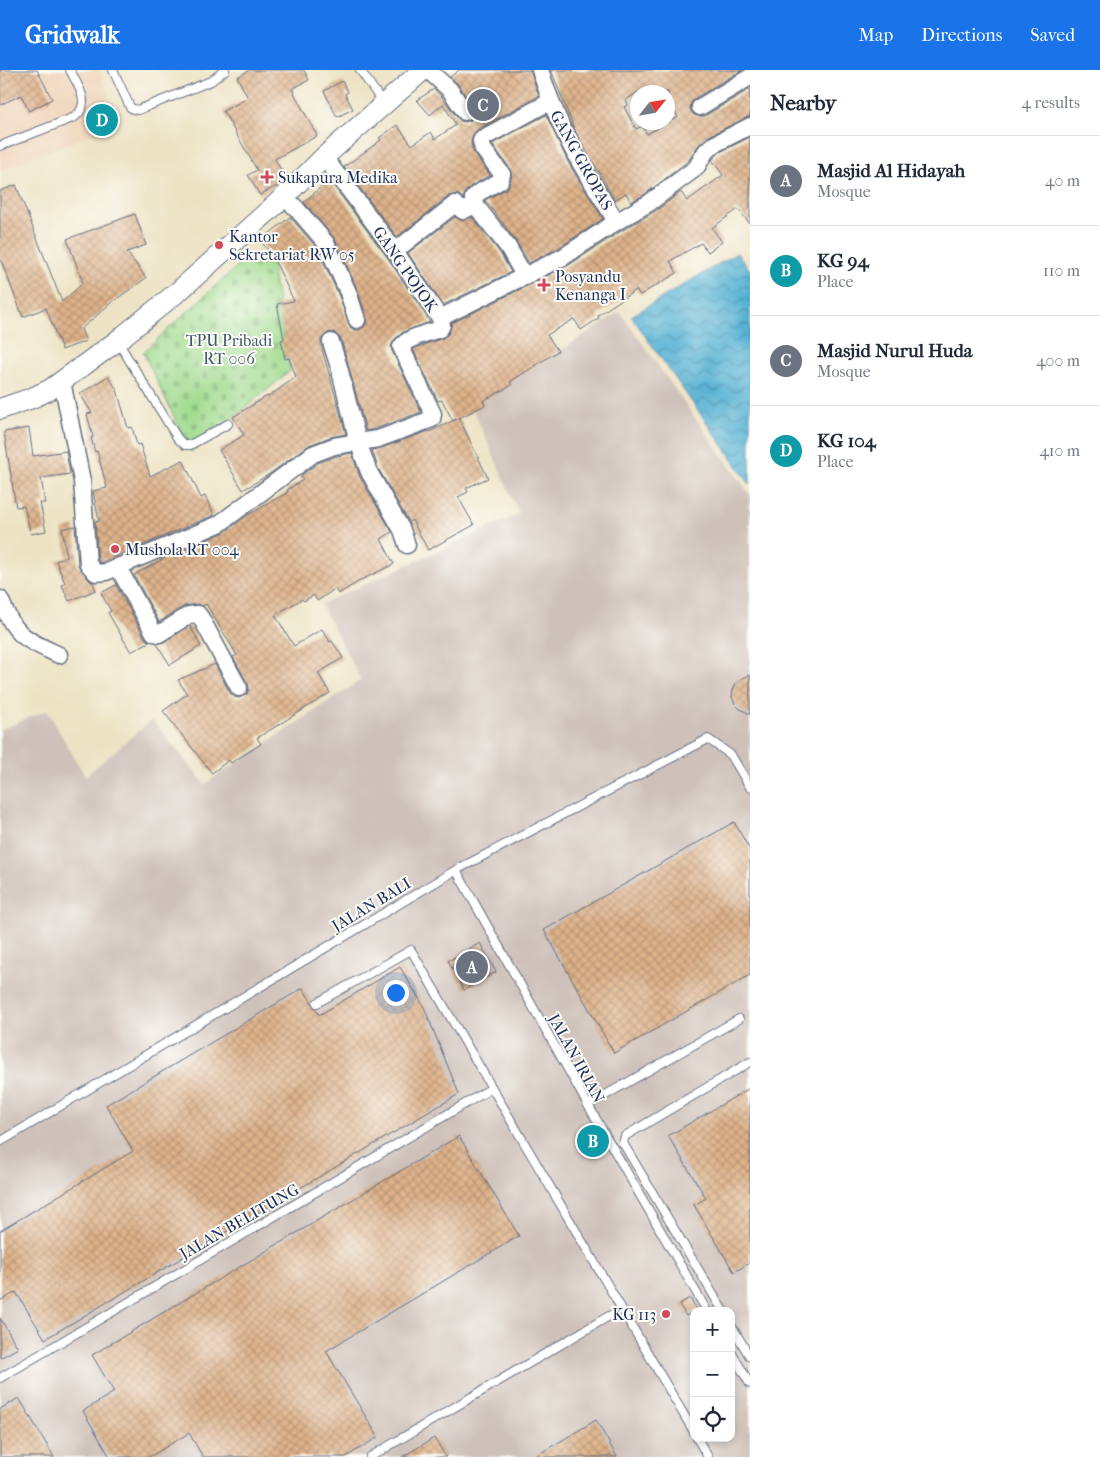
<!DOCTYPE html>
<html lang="en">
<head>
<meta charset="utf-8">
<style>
	body { margin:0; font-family:"IM FELL French Canon",serif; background:#f2f2f3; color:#1f2937 }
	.controls { position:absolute; right:15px; bottom:15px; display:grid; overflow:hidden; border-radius:10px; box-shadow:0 2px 8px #0003 }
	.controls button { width:45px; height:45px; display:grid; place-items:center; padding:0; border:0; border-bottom:1px solid #e0e1e3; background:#fff; color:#1f2937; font:25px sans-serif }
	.compass { position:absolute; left:630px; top:15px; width:45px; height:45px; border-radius:50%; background:#fff; box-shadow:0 2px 8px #0003; rotate:59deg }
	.you { position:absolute; left:395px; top:922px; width:18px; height:18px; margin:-12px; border:4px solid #fff; border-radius:50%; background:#1a73e8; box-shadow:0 0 0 8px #1a73e833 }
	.badge { display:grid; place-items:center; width:32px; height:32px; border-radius:50%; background:#1a73e8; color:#fff; font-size:16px; font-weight:700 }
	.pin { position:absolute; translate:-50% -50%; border:2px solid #fff; box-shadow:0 1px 5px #0006 }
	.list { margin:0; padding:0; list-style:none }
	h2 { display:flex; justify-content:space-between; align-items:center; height:65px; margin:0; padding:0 20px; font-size:21px }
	h2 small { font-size:16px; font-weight:400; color:#747a83 }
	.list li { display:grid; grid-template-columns:32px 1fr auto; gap:15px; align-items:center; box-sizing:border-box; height:90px; padding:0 20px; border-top:1px solid #e0e1e3 }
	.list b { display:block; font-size:19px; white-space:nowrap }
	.list p { margin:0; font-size:16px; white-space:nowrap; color:#747a83 }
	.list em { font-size:16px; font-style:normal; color:#747a83 }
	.icon { flex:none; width:28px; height:28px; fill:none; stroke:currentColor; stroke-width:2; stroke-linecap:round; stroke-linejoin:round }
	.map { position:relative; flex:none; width:750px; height:1387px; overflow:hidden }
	header { display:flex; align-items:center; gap:30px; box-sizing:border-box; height:70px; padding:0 25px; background:#1a73e8; color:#fff }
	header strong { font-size:24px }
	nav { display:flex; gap:28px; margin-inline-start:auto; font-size:18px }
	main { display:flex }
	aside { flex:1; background:#fff }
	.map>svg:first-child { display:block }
</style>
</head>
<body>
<header>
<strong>Gridwalk</strong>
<nav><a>Map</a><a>Directions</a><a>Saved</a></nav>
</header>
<main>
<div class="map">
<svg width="750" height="1387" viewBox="0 0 750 1387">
	<defs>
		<pattern id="cemetery-stones" width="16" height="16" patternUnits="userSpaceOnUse" patternTransform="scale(1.25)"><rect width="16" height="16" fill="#a0db8f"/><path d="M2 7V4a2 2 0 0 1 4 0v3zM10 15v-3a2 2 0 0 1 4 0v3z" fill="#89bc7e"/></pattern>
		<pattern id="water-waves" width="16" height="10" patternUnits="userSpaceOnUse" patternTransform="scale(1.25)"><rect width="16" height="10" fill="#56b2d4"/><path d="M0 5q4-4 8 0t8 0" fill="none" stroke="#4691af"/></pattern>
		<pattern id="building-cross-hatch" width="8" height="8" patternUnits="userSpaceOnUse" patternTransform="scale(1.25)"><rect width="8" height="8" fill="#dfb38a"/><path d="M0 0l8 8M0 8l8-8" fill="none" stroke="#b49274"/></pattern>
	</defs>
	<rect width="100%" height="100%" fill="#fdfcf7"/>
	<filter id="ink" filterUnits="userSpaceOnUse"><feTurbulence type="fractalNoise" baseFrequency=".02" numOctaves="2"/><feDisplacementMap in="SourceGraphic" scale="10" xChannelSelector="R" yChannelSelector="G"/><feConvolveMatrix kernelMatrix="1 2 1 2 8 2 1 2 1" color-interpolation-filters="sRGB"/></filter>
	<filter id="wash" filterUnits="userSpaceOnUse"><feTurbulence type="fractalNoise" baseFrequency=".0096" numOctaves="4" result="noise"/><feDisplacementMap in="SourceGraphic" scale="20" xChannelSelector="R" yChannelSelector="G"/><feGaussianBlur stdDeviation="1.12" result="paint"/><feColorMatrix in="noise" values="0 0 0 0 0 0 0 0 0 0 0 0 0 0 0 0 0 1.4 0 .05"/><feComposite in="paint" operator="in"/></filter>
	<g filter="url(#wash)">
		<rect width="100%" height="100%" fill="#ede3c4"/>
		<polygon fill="#f0d5bc" points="0,0 99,0 119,53 0,101"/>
		<path fill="#cec1b9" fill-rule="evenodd" d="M620,242L750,425V1387H0V660L47,640L85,706L152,650L205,714L361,610L321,534L519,444L472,337ZM694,1241H731V1368H694Z"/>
		<polygon fill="url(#cemetery-stones)" stroke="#5e8576" points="244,190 271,190 290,301 191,382 143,282"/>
		<polygon fill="url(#water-waves)" stroke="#387099" points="737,183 750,200 750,414 631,246"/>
		<g id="blocks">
			<g fill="url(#building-cross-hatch)" fill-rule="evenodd">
				<polygon points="0,0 37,0 52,29 29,41 21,25 0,35"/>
				<polygon points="250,0 304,0 309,10 292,19 317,66 275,89 286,109 282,113 260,125 248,105 257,100 223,41 248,28 237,7"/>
				<polygon points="459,0 530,0 539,26 478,59 473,65 471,73 473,82 490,105 471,116 466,121 463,128 457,124 449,126 397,167 344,97 381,70 379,68 397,55 412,75 431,62 435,69 456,55 443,34 430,45 417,30 434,19 442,27 460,51 465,52 471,50 475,42 473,37 458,14 450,7"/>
				<path d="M551,0H742L695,28L691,33L690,38L692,43L696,46H705L750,19V46L709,66L698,76L688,91L644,125L631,132L626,123L615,130L576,63ZM638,22H668V29L678,47L647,64L642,56L636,59L624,37L628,35L626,30Z"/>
				<polygon points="342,11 348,22 345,24 353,39 337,47 324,21"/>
				<polygon points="105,40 111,53 99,59 92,47"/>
				<polygon points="546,45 569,94 603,149 558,178 529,193 516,171 485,130 508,118 512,106 510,98 492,74"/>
				<polygon points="750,67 750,154 738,139 712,158 722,172 708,182 701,173 670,191 677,203 640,225 636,220 598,245 599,248 581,260 574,249 547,265 558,281 510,312 512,315 483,331 485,335 453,351 442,330 438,331 413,279 443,268 449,263 452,253 569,195 621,161 654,142 681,122 687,131 723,105 712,90 720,82"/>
				<polygon points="329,110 387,187 430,252 403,262 394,270 391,276 392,281 421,342 375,359 366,361 341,269 334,262 328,263 321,269 321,275 346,364 330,367 309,375 268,405 243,420 219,380 244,365 233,347 267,326 268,327 296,307 289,288 285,289 281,270 284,269 277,234 294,231 271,183 260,171 290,147 317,178 339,226 350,257 354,260 360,260 364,257 367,253 367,247 357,219 335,169 304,132"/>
				<polygon points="16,115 62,232 83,213 67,169 135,144 146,175 127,182 146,208 111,233 81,259 86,271 62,280 46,238 23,247 0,188 0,121"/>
				<polygon points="455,147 462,151 472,147 500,183 511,202 443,235 408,183"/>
				<polygon points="108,306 117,320 128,358 132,357 137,375 140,374 150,406 183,390 201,428 205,426 214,445 100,493 98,490 95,452 99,451 93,421 107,418 97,381 95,382 91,368 93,367 87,344 92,343 80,324"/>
				<polygon points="459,348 488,408 466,418 468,422 458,427 474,455 428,480 412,450 409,452 378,398 372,380 381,378 429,361 429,362"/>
				<polygon points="29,358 33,386 66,381 70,404 41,408 45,433 40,433 46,461 31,464 24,436 16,437 4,362"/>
				<polygon points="352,383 360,407 392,462 381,469 394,494 363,509 338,524 335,519 317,531 314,525 304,531 302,529 275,545 294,576 322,559 330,572 332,571 343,588 318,603 330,623 257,668 261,674 231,693 229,690 212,703 163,641 187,624 178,610 215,594 230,623 234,627 239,628 247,624 249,619 248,613 233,587 237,585 206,534 203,536 197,534 184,536 159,552 134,505 165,488 225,462 248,445 288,422 287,420 303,410 300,406 318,393 337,386"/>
				<polygon points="75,456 78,495 89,510 93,513 96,520 69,531 62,515 65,513 56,491 67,487 62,459"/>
				<polygon points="116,515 145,568 149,572 131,582 108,543 111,541 101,523"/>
				<polygon points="190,556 201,576 170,595 157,574 164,572"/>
				<polygon points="750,605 750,644 740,639 735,634 732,627 733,620 736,613 741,609"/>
				<polygon points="734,752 750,780 750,905 614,983 544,860"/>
				<polygon points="480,873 496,902 464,920 448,891"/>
				<polygon points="400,897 424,937 459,1024 45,1269 16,1222 0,1231 0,1161 133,1081 106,1035 303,918 319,945"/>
				<polygon points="750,1018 750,1193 734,1202 694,1135 706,1128 668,1066"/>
				<polygon points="595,1062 602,1074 592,1079 585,1068"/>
				<polygon points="459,1066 519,1166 326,1281 378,1367 346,1387 203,1387 189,1363 149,1387 110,1387 83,1341 114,1322 92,1285"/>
				<polygon points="690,1228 697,1240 686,1246 679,1234"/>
				<polygon points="0,1248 18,1278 0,1288"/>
				<polygon points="19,1328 54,1387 0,1387 0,1339"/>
				<polygon points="596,1350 617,1387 534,1387"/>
				<polygon points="434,1368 446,1387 402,1387"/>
			</g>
		</g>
	</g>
	<g filter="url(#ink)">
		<use href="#blocks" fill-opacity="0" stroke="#646e82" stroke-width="1"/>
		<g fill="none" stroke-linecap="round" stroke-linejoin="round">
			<defs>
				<g id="service">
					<polyline points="113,0 130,37 133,39 138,40 211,11 225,0"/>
					<polyline points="360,0 383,33"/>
					<path d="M0,76L75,47C92,33 78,16 70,0"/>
					<polyline points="118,272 178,369 185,375 190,375 228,354"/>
					<polyline points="456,800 588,1035 707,1241"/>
					<polyline points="317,933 411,880 694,1362"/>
					<polyline points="588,1035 739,949"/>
					<polyline points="0,1072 456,800 708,669 731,685 750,717"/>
					<polyline points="723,1241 623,1073 625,1066 750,992"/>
					<polyline points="731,1255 750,1287"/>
					<polyline points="731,1282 750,1314"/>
					<polyline points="0,1308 492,1018"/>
					<polyline points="697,1368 708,1387"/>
					<polyline points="370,1387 621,1239"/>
				</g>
				<g id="minor">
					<polyline points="428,0 450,20 465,42"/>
					<path d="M540,0C550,30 562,61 578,89C590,110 604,130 616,152"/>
					<polyline points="700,37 750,7"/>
					<polyline points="324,87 395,181 440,248 563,187 616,152 649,133 696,98 706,81 715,74 750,56"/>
					<polyline points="284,127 296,138 326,173 348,222 357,250"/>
					<polyline points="395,181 455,134 463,141 476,134"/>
					<polyline points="525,207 508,177 473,132 473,128 478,123 500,111 502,104 483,79 481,71 483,68 551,31"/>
					<polyline points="331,272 339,297 358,372 369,402 402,460 407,475"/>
					<path d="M62,311L82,411L88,494L96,503L106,502L219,454L313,384L334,376L378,369L432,349L433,344L401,277C408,267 428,263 440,259L442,255L440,248"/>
					<polyline points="118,497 154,563 159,564 189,545 198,544 201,548 239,618"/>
					<path d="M0,529C15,566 23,568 59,585"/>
				</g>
				<polyline id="tertiary" points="0,339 32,328 51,319 117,271 180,220 284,127 324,87 423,0"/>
			</defs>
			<use href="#service" stroke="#646e82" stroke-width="10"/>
			<use href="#minor" stroke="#646e82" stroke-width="19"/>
			<use href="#tertiary" stroke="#646e82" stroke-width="22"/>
			<use href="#service" stroke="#fff" stroke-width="8"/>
			<use href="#minor" stroke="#fff" stroke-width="16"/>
			<use href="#tertiary" stroke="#fff" stroke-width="20"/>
		</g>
	</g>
	<g fill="#d1495b" stroke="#fdfcf7" stroke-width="2">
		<path d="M264.5 99.5h5v5h5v5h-5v5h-5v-5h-5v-5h5z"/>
		<circle cx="219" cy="175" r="5"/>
		<path d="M541.5 207.5h5v5h5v5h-5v5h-5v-5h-5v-5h5z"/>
		<circle cx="115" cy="479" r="5"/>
		<circle cx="666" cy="1244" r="5"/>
	</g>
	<g text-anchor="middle" stroke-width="4" stroke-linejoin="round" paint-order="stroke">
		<g font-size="16" fill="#1b2f5e" stroke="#fdfcf7">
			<text transform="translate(582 90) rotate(61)" y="6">GANG GROPAS</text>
			<text transform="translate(406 199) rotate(55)" y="6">GANG POJOK</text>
			<text transform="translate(371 834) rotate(-31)" y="6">JALAN BALI</text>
			<text transform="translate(577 988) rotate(61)" y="6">JALAN IRIAN</text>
			<text transform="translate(239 1151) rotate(-30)" y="6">JALAN BELITUNG</text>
		</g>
		<g font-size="16" fill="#1b2f5e" stroke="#fdfcf7" text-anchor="start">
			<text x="278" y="113">Sukapura Medika</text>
			<text x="229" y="172">Kantor<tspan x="229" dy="18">Sekretariat RW 05</tspan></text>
			<text x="555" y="212">Posyandu<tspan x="555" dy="18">Kenanga I</tspan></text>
			<text x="125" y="485">Mushola RT 004</text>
			<text x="656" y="1250" text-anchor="end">KG 113</text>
		</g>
		<g font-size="16" fill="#3c5a6a" stroke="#fdfcf7">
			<text x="229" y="276">TPU Pribadi<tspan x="229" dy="18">RT 006</tspan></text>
		</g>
	</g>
</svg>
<div class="controls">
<button>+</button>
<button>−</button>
<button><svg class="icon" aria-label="locate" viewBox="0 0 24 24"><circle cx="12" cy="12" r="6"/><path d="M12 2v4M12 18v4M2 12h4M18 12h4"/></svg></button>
</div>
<svg class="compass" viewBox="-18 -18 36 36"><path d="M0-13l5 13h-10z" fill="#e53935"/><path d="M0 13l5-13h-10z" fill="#747a83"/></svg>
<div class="you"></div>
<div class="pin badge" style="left:472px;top:897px;background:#6b7280">A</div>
<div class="pin badge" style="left:593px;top:1071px;background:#0f9aa8">B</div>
<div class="pin badge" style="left:483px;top:35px;background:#6b7280">C</div>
<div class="pin badge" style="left:102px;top:50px;background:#0f9aa8">D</div>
</div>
<aside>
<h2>Nearby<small>4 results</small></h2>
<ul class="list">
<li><span class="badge" style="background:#6b7280">A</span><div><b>Masjid Al Hidayah</b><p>Mosque</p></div><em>40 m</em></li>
<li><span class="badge" style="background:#0f9aa8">B</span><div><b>KG 94</b><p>Place</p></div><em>110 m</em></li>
<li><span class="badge" style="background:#6b7280">C</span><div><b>Masjid Nurul Huda</b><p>Mosque</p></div><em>400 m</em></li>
<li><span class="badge" style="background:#0f9aa8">D</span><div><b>KG 104</b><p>Place</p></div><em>410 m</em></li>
</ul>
</aside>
</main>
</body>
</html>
